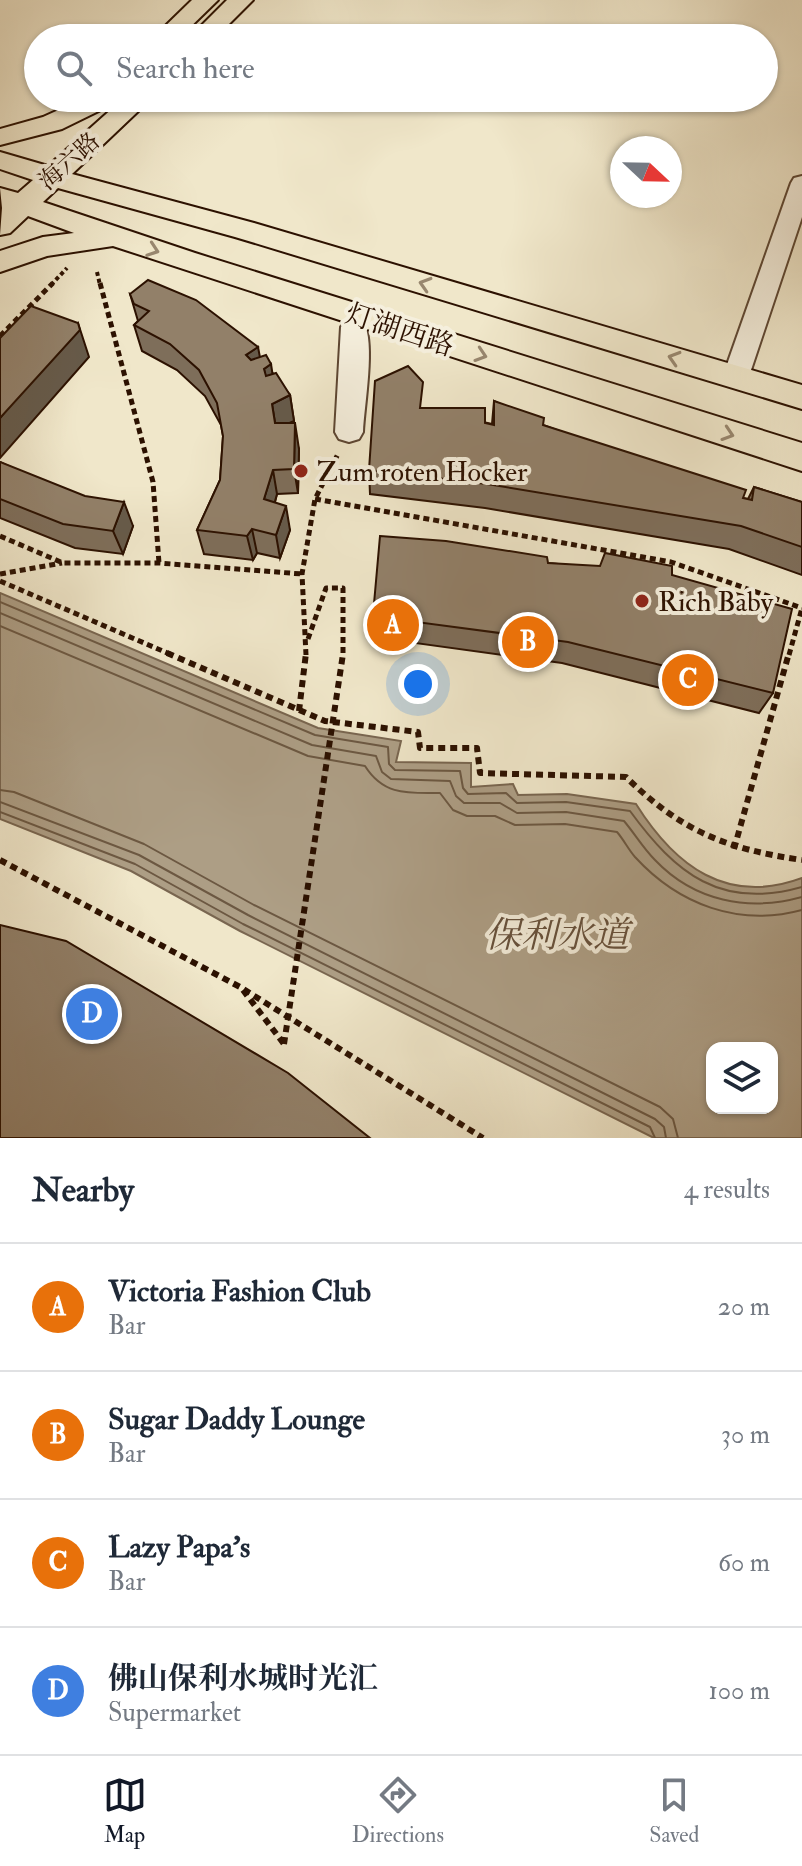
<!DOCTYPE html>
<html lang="en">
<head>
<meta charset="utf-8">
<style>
	body { margin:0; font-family:"IM FELL Double Pica","Noto Serif SC",serif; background:#f2f2f3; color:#1f2937 }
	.controls { position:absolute; right:24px; bottom:24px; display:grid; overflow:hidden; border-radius:16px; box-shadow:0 2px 6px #0004 }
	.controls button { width:72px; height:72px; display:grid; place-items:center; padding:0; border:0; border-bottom:2px solid #e0e1e3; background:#fff; color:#1f2937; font:40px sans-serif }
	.compass { position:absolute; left:610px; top:136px; width:72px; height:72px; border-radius:50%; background:#fff; box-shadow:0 2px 6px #0004; rotate:112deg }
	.you { position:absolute; left:418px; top:684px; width:28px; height:28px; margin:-20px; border:6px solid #fff; border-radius:50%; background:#1a73e8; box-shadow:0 0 0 12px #1a73e833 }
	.badge { display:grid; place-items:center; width:52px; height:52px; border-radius:50%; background:#111827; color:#fff; font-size:26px; font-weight:700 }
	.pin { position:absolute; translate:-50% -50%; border:4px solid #fff; box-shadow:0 2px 8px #0006 }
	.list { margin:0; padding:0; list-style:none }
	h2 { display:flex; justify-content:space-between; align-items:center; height:104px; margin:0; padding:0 32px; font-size:34px }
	h2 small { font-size:26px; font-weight:400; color:#747a83 }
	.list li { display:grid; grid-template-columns:52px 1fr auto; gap:24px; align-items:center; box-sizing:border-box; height:128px; padding:0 32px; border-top:2px solid #e0e1e3 }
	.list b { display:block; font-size:30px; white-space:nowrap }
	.list p { margin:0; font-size:26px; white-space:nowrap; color:#747a83 }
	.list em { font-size:26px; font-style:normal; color:#747a83 }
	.icon { flex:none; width:44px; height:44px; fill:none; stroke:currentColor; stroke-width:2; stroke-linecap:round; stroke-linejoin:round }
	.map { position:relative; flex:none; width:802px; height:1138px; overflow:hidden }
	.search { position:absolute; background:#fff; box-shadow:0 2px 6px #0004; left:24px; right:24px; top:24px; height:88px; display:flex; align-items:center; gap:20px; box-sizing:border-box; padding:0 28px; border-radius:44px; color:#747a83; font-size:30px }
	.sheet { height:616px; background:#fff }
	nav { display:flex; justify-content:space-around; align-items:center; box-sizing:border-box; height:112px; border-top:2px solid #e0e1e3; background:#fff; font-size:22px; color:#747a83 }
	nav a { display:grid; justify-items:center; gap:4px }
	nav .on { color:#111827 }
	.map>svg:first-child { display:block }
</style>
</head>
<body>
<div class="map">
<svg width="802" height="1138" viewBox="0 0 802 1138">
	<rect width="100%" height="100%" fill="#f0e7ca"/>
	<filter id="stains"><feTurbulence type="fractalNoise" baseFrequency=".0025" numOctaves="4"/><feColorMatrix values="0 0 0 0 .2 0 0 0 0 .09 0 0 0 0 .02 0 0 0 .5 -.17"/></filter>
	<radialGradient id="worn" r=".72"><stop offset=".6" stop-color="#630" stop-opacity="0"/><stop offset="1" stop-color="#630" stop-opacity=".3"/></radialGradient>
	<path fill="#ad9e85" stroke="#796650" stroke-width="2" fill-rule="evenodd" d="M0,593L318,728L401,741L396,762L471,763V787L513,784L518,795L567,794L636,804C675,866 727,906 802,878V1138H654L240,931L131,871L0,819ZM712,1048H772V1108H712Z"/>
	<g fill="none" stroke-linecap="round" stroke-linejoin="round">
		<g stroke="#6c5842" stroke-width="2">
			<path d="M0,602L315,735L388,747L389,764L395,770L460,771L463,788L468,794L506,793L517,803L566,802L630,811C676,874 721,910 802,887"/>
			<path d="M0,613L312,745L376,756L382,772L391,779L450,781L456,796L464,803H500L517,813L566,812L624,821C635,834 643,848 655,860C694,901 748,912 802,897"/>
			<path d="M0,626L308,756L365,766C384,796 408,793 440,793L453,810L467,816H495L515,825L565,824L617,832C624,840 628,849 635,857C679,905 739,927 802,910"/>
			<polyline points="0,790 14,792 144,844 254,905 660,1107 673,1119 678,1138"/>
			<polyline points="0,802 139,855 248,915 655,1119 664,1127 666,1138"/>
			<polyline points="0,812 135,864 243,924 650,1127 655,1138"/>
		</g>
		<defs>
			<g id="minor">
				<polygon points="802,176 802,217 749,376 745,383 736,386 727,383 723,376 791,183 794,178"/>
				<path d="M354,318L363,321C376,342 364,406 363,432L359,439L349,442L339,439L335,432L341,327L345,321Z"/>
			</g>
			<g id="major">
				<polygon points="192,0 218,0 179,38 153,38"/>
				<polygon points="227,0 253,0 215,38 189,38"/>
				<polygon points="85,98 115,99 111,105 62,129 0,145 0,129 43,117"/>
				<polygon points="124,98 152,98 72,174 254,223 802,385 802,409 235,237 58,188 43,202 195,253 802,443 802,471 113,246 47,256 0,272 0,251 43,237 74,233 28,216 10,233 0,235 2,208 0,188 18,193 33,180 0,169 0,152 48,166"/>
			</g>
		</defs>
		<use href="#minor" stroke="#5d4632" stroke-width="4"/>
		<use href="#major" stroke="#2c1100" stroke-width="4"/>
		<g stroke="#2c1100" stroke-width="4" stroke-dasharray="4 3" stroke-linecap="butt">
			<polyline points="97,272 100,285"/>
			<polyline points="51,285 67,268"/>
		</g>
		<g stroke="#2c1100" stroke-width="5" stroke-dasharray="6 4" stroke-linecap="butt">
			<polyline points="100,283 153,482 159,563"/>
			<polyline points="0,336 53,283"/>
			<polyline points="315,499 671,562 802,608"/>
			<polyline points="0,536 63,563 159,563 302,574"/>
			<polyline points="0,574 62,563"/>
			<polyline points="0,581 172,655"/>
			<polyline points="308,639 326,588 343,588 343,654"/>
			<polyline points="306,655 302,574 315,499 339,452"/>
			<polyline points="789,655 802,608"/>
		</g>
		<g stroke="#2c1100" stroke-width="6" stroke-dasharray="7 5" stroke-linecap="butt">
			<path d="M167,653L325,721L418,732L420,748H477L480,773L626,777C681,831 726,849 802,860"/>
			<polyline points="299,711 306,653"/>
			<polyline points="734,849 789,653"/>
			<polyline points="0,860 240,987 483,1138"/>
			<polyline points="243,990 284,1044"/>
		</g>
		<use href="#minor" fill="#f5efdd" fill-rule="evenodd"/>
		<use href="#major" fill="#f0e7ca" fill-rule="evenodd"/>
		<polyline stroke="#2c1100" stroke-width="6" stroke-dasharray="7 5" stroke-linecap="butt" points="284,1044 343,654"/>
	</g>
	<g fill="#7e6e5a" stroke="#2c1100" stroke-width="2">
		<polygon points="130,294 260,357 290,395 294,421 289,423 299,449 298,493 277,494 275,502 290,530 280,558 257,553 253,560 204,554 197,530 220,480 223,436 221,425 205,396 177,370 142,351 134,325 138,321"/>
		<polygon points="494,401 543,425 743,498 748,499 754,487 802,502 802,575 729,549 485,508 370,494 369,470 422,408 492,424"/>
		<polygon points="0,462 133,526 123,554 75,548 0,518"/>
		<polygon points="548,563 672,575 773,693 759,713 562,663 415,643 415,635 374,636 373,615"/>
	</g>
	<g fill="#665a4a" stroke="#2c1100" stroke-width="2">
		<polygon points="78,323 89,357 0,458 0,418"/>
		<polygon points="258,347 263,373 246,355"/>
		<polygon points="271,364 275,390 269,395 264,369"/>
		<polygon points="290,395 294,421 276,429 272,404"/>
		<polygon points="295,423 299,449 298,493 294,469"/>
		<polygon points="273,470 277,494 269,523 264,499"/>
		<polygon points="124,502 133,526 123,554 113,531"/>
		<polygon points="286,506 290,530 280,558 276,535"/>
		<polygon points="252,529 257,553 253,560 247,536"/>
	</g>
	<g fill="#928069" stroke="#2c1100" stroke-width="2">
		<polygon points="148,280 196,300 258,347 246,355 251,360 266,355 271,364 264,369 266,376 276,373 290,395 272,404 275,423 295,423 294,469 273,470 264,499 286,506 276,535 252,529 247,536 197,530 220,480 223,436 217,403 199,370 170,344 134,325 149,311 134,304 130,294"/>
		<polygon points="31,306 78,323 80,330 0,418 0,338"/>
		<polygon points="408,366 423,382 420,408 485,408 485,423 494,425 494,401 544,418 543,425 746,490 743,498 752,500 754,487 802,502 802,547 741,526 487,484 369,470 375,381"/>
		<polygon points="0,462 85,496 124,502 113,531 63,524 0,499"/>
		<polygon points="380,536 446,541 547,557 548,563 600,566 605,553 672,566 672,575 792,609 773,693 568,642 416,622 417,613 373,615"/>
		<polygon points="0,925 66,941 288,1073 370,1138 0,1138"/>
	</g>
	<defs><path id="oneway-chevron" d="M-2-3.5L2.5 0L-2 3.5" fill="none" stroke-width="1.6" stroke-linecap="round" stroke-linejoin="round" transform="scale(2)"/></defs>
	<g stroke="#98876f">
		<use href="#oneway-chevron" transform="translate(153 250) rotate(19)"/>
		<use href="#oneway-chevron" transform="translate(425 284) rotate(-163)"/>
		<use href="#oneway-chevron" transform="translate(481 355) rotate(18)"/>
		<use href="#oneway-chevron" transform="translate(674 358) rotate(-163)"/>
		<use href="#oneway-chevron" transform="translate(728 434) rotate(18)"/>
	</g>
	<g fill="#8f2418" stroke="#f5efdd" stroke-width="3">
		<circle cx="301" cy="471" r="8"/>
		<circle cx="642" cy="601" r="8"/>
	</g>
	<g text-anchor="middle" stroke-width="8" stroke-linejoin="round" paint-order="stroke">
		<g font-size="24" fill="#2c1100" stroke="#f5efdd">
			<text transform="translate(69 161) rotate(-42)" y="8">海六路</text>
		</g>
		<g font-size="28" fill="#2c1100" stroke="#f5efdd">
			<text transform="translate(400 329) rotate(18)" y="10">灯湖西路</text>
		</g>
		<g font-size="28" fill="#2c1100" stroke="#f5efdd" text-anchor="start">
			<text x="317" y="481">Zum roten Hocker</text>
			<text x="658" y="611">Rich Baby</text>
		</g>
		<g font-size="36" font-style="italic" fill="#66503c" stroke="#f5efdd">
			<text x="557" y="947">保利水道</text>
		</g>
	</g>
	<rect width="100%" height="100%" filter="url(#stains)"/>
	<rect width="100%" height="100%" fill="url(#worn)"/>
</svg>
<div class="controls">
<button><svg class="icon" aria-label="layers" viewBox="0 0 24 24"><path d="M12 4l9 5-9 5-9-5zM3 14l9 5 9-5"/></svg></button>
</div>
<svg class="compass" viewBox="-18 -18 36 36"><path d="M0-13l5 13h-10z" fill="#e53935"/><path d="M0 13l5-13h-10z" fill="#747a83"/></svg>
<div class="you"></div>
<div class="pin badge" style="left:393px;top:625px;background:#e8710a">A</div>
<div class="pin badge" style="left:528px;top:642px;background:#e8710a">B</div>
<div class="pin badge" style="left:688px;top:680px;background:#e8710a">C</div>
<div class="pin badge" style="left:92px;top:1014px;background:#3f7fe0">D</div>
<div class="search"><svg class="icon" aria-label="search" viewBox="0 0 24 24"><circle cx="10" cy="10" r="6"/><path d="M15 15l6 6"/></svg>Search here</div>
</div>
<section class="sheet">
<h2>Nearby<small>4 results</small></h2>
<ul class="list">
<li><span class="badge" style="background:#e8710a">A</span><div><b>Victoria Fashion Club</b><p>Bar</p></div><em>20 m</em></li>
<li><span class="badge" style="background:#e8710a">B</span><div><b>Sugar Daddy Lounge</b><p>Bar</p></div><em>30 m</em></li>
<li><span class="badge" style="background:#e8710a">C</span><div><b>Lazy Papa's</b><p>Bar</p></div><em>60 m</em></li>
<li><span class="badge" style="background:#3f7fe0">D</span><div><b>佛山保利水城时光汇</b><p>Supermarket</p></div><em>100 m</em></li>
</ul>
</section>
<nav>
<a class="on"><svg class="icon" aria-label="map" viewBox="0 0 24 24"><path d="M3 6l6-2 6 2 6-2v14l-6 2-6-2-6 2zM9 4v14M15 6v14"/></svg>Map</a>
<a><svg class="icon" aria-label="directions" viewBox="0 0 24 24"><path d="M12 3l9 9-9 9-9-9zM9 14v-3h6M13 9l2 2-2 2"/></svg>Directions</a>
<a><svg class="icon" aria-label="saved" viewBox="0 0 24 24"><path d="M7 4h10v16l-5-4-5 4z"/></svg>Saved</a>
</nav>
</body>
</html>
